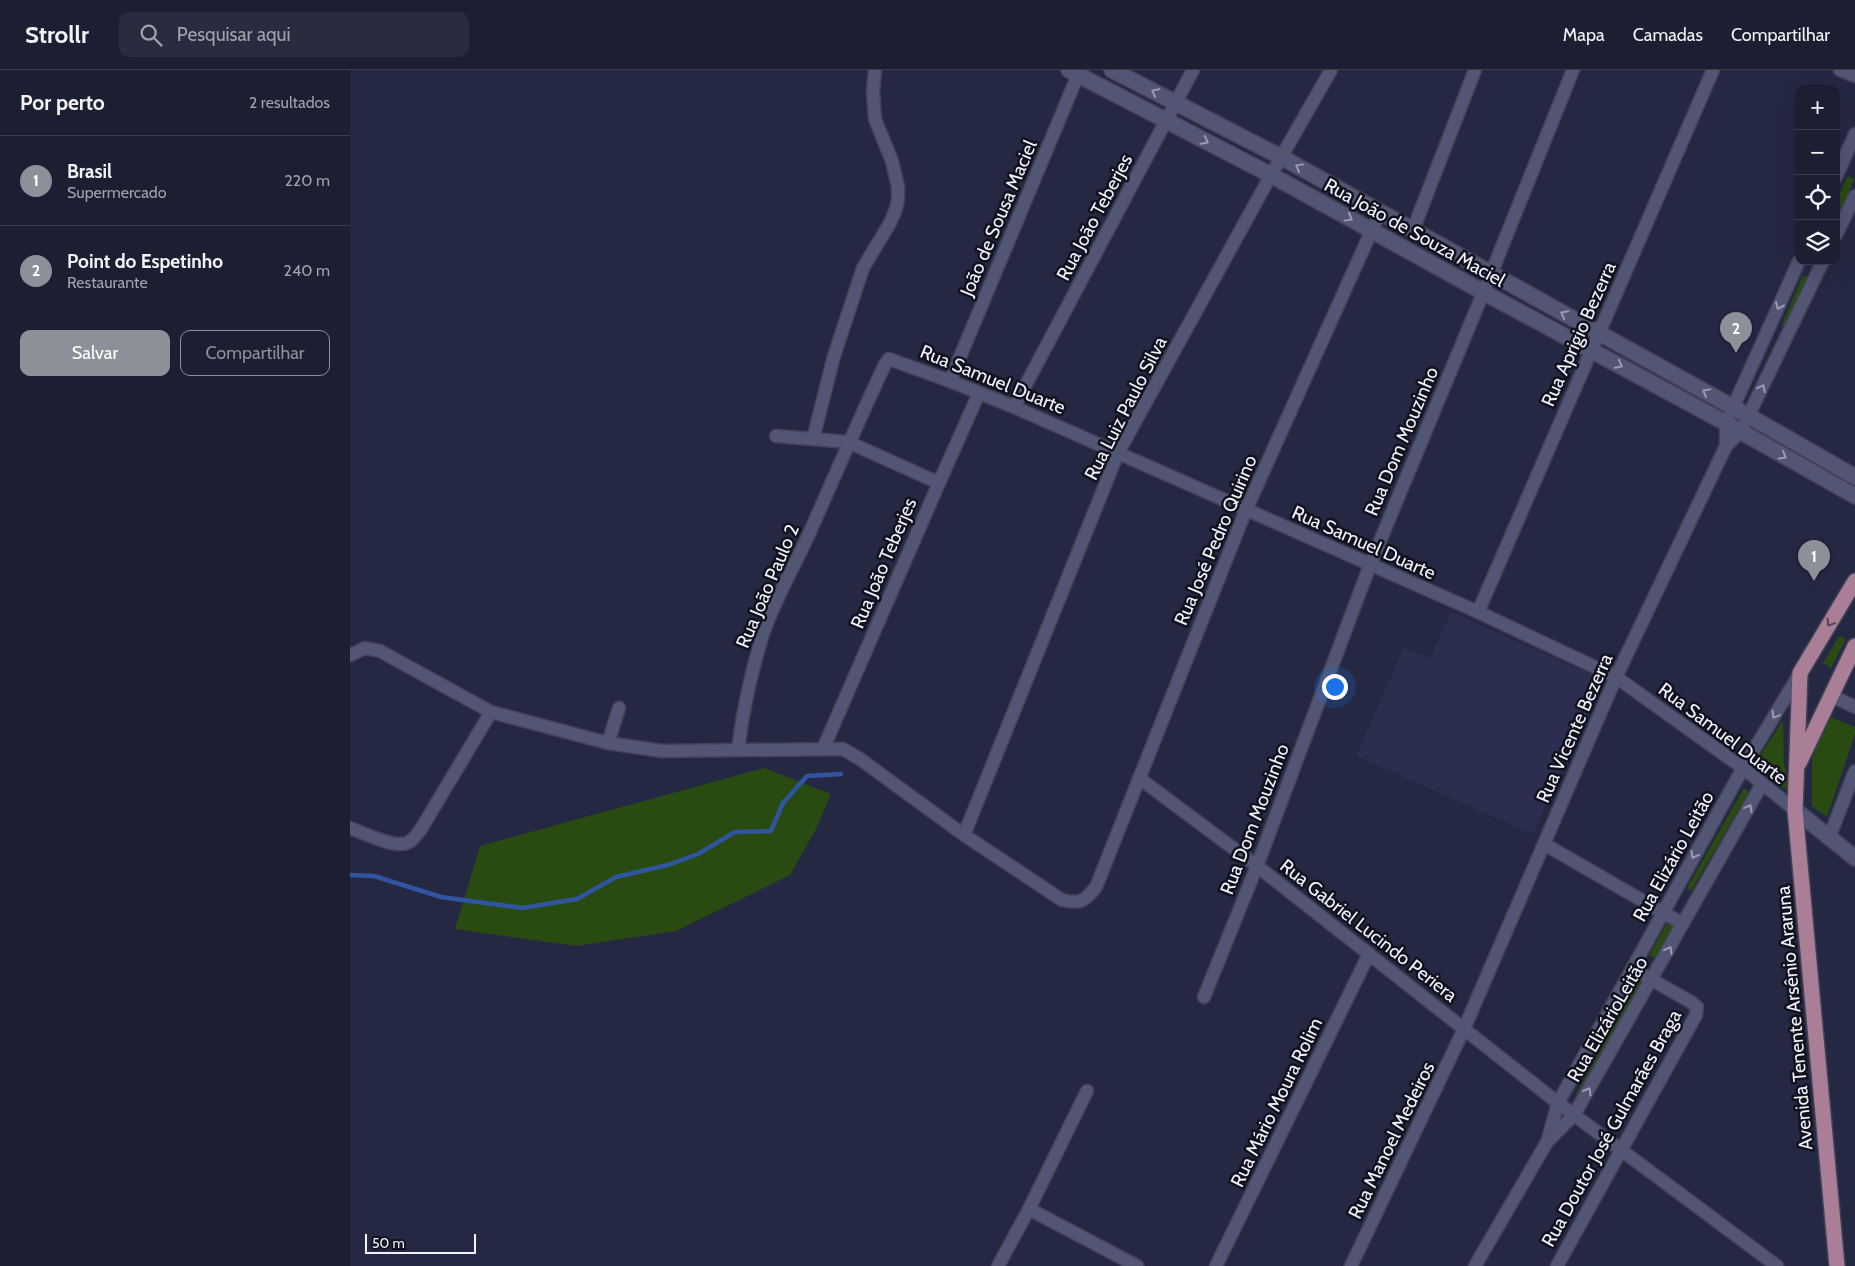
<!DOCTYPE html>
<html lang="pt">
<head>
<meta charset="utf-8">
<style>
	body { margin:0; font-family:Cabin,sans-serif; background:#292b3e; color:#f1f3f6 }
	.controls { position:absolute; right:15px; top:15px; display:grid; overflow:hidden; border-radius:10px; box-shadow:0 5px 20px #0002 }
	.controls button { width:45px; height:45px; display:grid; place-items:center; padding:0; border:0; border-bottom:1px solid #3a3c4d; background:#1c1e32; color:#f1f3f6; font:25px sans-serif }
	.scale { position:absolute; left:15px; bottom:12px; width:111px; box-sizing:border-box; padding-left:5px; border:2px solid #f1f2fd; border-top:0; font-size:14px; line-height:18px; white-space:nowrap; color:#f1f2fd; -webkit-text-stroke:4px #11121e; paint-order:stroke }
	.you { position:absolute; left:984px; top:616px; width:18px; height:18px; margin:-12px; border:4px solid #fff; border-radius:50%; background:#1a73e8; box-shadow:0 0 0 8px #1a73e833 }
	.badge { display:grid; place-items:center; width:32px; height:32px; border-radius:50%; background:#8c9099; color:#fff; font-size:16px; font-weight:700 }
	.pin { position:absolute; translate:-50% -41px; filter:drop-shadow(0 1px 2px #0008) }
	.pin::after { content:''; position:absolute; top:26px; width:18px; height:15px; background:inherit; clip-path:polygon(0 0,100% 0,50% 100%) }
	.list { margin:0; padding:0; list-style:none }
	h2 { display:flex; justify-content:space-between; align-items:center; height:65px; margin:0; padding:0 20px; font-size:21px }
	h2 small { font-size:16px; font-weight:400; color:#a0a2ac }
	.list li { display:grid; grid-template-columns:32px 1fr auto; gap:15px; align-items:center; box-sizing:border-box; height:90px; padding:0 20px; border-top:1px solid #3a3c4d }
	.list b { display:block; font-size:19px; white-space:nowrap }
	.list p { margin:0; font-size:16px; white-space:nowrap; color:#a0a2ac }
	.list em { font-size:16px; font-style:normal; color:#a0a2ac }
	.actions { display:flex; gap:10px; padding:15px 20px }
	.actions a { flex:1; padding:11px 0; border:1px solid #8c9099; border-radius:10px; text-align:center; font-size:18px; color:#8c9099 }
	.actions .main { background:#8c9099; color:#fff }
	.icon { flex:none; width:28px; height:28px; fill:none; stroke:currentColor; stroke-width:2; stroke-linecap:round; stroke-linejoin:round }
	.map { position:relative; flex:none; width:1505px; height:1196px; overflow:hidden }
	header { display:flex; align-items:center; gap:30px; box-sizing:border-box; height:70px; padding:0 25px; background:#1c1e32; border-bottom:1px solid #3a3c4d }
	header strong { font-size:24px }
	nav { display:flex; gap:28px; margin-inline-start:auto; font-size:18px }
	.search { width:350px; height:45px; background:#292b3e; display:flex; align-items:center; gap:12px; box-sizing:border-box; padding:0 18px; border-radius:10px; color:#a0a2ac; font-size:19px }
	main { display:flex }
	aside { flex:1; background:#1c1e32 }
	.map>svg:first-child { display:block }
</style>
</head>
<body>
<header>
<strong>Strollr</strong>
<div class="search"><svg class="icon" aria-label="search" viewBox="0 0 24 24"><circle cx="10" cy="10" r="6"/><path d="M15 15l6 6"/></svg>Pesquisar aqui</div>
<nav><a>Mapa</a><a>Camadas</a><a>Compartilhar</a></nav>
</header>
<main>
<aside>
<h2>Por perto<small>2 resultados</small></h2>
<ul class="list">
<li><span class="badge">1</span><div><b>Brasil</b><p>Supermercado</p></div><em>220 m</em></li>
<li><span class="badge">2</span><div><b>Point do Espetinho</b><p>Restaurante</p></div><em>240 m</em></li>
</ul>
<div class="actions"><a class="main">Salvar</a><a>Compartilhar</a></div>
</aside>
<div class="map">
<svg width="1505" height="1196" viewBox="0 0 1505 1196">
	<rect width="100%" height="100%" fill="#252842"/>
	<polygon fill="#2c2e4f" points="1101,542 1252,609 1183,764 1006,686 1054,577 1080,588"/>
	<g fill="#294b12">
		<polygon points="1500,106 1504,110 1486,150 1486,131 1497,107"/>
		<polygon points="1456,206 1459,207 1437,258 1432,254 1452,207"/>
		<polygon points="1489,566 1496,569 1481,598 1473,593"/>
		<polygon points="1481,647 1505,657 1505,664 1477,747 1462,736 1462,680"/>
		<polygon points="1433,650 1434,693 1440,723 1405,694"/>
		<polygon points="414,698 481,724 466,759 440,805 326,861 226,876 105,859 130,776"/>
		<polygon points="1394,718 1399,722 1341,821 1337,818"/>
		<polygon points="1319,850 1326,853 1305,888 1299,885"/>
		<polygon points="1289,910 1294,913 1231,1028 1226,1024"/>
	</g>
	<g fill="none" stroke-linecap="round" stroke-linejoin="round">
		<polyline stroke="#3055a0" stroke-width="4.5" points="0,805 24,806 91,827 172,838 227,829 266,807 318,795 348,784 385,762 421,761 433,733 457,706 491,704"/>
		<defs>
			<g id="street">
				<polyline points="1490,0 1505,6"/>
				<polyline points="1486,107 1505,64"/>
				<polyline points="1063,160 1125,0"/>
				<polyline points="1486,165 1505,126"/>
				<polyline points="600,311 730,0"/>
				<polyline points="664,337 843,0"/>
				<polyline points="426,366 498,372 589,413"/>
				<polyline points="463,369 484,286 513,198 540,153 546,139 548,129 548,117 542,91 525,49 523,22 525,0"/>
				<polyline points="1376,376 1376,353 1449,191"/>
				<polyline points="1128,542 1363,0"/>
				<polyline points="0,585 15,578 30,581 141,642"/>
				<polyline points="1480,625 1505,637"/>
				<polyline points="258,673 269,638"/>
				<path d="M388,679C393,640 401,602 413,564C425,529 444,497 459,464C484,407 509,350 535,294L539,289L600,311L664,337L1128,542L1266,607L1393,698L1445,740"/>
				<polyline points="473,679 589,413 629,323"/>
				<polyline points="789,708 907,796 1208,1033 1427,1196"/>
				<path d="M0,758C14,763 43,778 57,773C63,771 67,764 71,759L141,642L258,673L312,681L493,679L510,689L614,765L712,830C730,834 734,832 746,817L896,440L1030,142"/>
				<polyline points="614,765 768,383 921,105 981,0"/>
				<polyline points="1479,768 1505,701"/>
				<polyline points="1194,774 1333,854"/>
				<polyline points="854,927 907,796 1020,495 1141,204 1223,0"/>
				<polyline points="1198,1069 1208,1033 1393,698 1450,603"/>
				<polyline points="679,1139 787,1196"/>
				<polyline points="648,1196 679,1139 737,1021"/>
				<polyline points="866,1196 1019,884"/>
				<polyline points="1001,1196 1114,959 1266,607 1376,376 1391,361 1473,191"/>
				<polyline points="1125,1196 1197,1072 1224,1045 1412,714"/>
				<polyline points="1207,1196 1346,945 1347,937 1341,932 1283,899"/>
			</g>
			<g id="secondary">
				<polyline points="719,0 921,105 1133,222 1376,353 1505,426"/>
				<polyline points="762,0 931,87 1399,346 1505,407"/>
				<polyline points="1445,740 1505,788"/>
			</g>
			<g id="primary">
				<polyline points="1449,693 1505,576"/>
				<polyline points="1487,1196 1445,740 1450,603 1505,511"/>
			</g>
		</defs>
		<use href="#street" stroke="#414257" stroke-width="15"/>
		<use href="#secondary" stroke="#414257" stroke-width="18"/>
		<use href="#primary" stroke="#414257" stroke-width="18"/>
		<use href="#street" stroke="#525573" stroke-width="12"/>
		<use href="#secondary" stroke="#525573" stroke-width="15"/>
		<use href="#primary" stroke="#ab7e97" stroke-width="15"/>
	</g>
	<defs><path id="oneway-chevron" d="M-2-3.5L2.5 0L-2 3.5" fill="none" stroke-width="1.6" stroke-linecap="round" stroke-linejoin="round" transform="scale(1.25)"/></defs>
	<g stroke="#9a9cb1">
		<use href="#oneway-chevron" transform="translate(805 22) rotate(-152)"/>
		<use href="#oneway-chevron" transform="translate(855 71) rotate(27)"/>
		<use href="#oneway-chevron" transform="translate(949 97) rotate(-151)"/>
		<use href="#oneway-chevron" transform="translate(999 148) rotate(29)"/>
		<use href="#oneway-chevron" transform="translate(1429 236) rotate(114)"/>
		<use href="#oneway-chevron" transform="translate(1214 244) rotate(-152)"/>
		<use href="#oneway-chevron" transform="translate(1269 295) rotate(28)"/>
		<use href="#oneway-chevron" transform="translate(1412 318) rotate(-64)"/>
		<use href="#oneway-chevron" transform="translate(1356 322) rotate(-151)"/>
		<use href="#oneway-chevron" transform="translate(1433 386) rotate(30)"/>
		<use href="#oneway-chevron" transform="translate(1425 645) rotate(121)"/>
		<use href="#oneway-chevron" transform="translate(1399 738) rotate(-61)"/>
		<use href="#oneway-chevron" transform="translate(1344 785) rotate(119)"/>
		<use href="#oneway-chevron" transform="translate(1319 880) rotate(-61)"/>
		<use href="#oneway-chevron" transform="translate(1238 1021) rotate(-60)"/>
	</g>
	<use stroke="#564354" href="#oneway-chevron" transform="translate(1480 553) rotate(121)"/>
	<g text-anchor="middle" stroke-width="5" stroke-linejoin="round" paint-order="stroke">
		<g font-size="19" fill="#f1f2fd" stroke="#11121e">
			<text transform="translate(744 147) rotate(-62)" y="7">Rua João Teberjes</text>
			<text transform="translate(648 148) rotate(-67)" y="7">João de Sousa Maciel</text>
			<text transform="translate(1065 162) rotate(29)" y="7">Rua João de Souza Maciel</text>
			<text transform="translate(1228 264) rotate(-66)" y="7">Rua Aprigio Bezerra</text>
			<text transform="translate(643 309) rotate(22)" y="7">Rua Samuel Duarte</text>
			<text transform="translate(775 338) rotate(-63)" y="7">Rua Luiz Paulo Silva</text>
			<text transform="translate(1051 371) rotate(-67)" y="7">Rua Dom Mouzinho</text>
			<text transform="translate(865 470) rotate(-67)" y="7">Rua José Pedro Quirino</text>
			<text transform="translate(1014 472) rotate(24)" y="7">Rua Samuel Duarte</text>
			<text transform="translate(533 493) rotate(-67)" y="7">Rua João Teberjes</text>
			<text transform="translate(417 516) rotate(-67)" y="7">Rua João Paulo 2</text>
			<text transform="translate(1224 658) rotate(-66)" y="7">Rua Vicente Bezerra</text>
			<text transform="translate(1373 663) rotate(37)" y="7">Rua Samuel Duarte</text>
			<text transform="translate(904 749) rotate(-69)" y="7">Rua Dom Mouzinho</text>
			<text transform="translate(1323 786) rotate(-61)" y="7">Rua Elizário Leitão</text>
			<text transform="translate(1019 860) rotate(38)" y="7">Rua Gabriel Lucindo Periera</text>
			<text transform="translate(1444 948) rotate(-95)" y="7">Avenida Tenente Arsênio Araruna</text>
			<text transform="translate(1257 949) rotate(-60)" y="7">Rua ElizárioLeitão</text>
			<text transform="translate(926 1032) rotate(-64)" y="7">Rua Mário Moura Rolim</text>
			<text transform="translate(1261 1058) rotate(-61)" y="7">Rua Doutor José Gulmarães Braga</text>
			<text transform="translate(1041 1070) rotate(-64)" y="7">Rua Manoel Medeiros</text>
		</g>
	</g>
</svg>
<div class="controls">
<button>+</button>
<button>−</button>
<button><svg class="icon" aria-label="locate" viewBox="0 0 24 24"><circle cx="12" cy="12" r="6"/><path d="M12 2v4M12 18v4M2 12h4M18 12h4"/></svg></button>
<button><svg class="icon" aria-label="layers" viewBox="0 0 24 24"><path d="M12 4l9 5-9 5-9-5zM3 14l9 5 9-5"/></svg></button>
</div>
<div class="scale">50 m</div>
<div class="you"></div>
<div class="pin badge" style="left:1464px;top:511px">1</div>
<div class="pin badge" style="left:1386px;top:283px">2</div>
</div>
</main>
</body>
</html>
